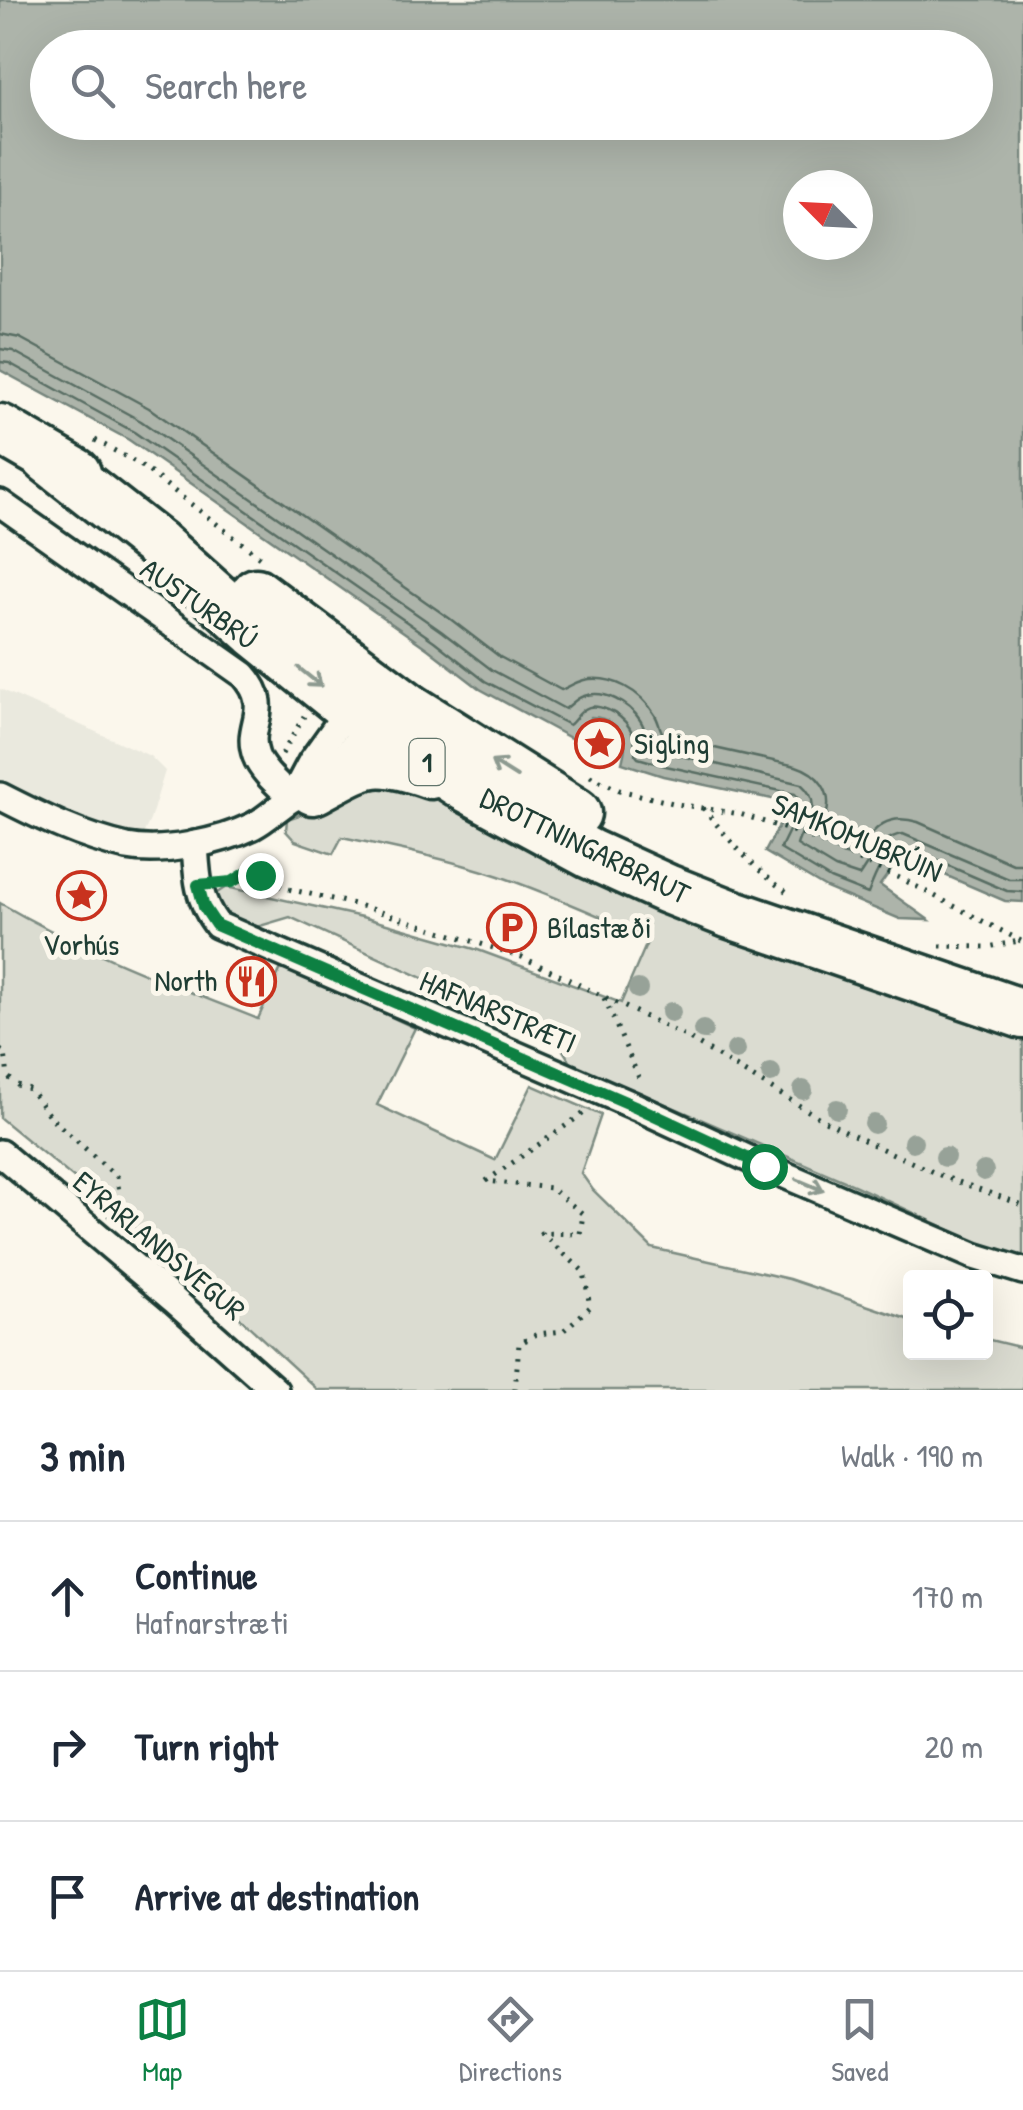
<!DOCTYPE html>
<html lang="en">
<head>
<meta charset="utf-8">
<style>
	body { margin:0; font-family:"Patrick Hand",sans-serif; background:#f6f6f7; color:#1f2937 }
	.controls { position:absolute; right:30px; bottom:30px; display:grid; overflow:hidden; border-radius:10px; box-shadow:0 10px 40px #0002 }
	.controls button { width:90px; height:90px; display:grid; place-items:center; padding:0; border:0; border-bottom:2px solid #e0e1e3; background:#fff; color:#1f2937; font:50px sans-serif }
	.compass { position:absolute; left:783px; top:170px; width:90px; height:90px; border-radius:50%; background:#fff; box-shadow:0 10px 40px #0002; rotate:294deg }
	.stop { position:absolute; width:30px; height:30px; margin:-22px; border:8px solid #0b8043; border-radius:50%; background:#fff }
	.stop.end { background:#0b8043; border-color:#fff; box-shadow:0 2px 10px #0008 }
	.list { margin:0; padding:0; list-style:none }
	h2 { display:flex; justify-content:space-between; align-items:center; height:130px; margin:0; padding:0 40px; font-size:42px }
	h2 small { font-size:32px; font-weight:400; color:#747a83 }
	.list li { display:grid; grid-template-columns:65px 1fr auto; gap:30px; align-items:center; box-sizing:border-box; height:150px; padding:0 40px; border-top:2px solid #e0e1e3 }
	.list b { display:block; font-size:38px; white-space:nowrap }
	.list p { margin:0; font-size:32px; white-space:nowrap; color:#747a83 }
	.list em { font-size:32px; font-style:normal; color:#747a83 }
	.icon { flex:none; width:55px; height:55px; fill:none; stroke:currentColor; stroke-width:2; stroke-linecap:round; stroke-linejoin:round }
	.map { position:relative; flex:none; width:1023px; height:1390px; overflow:hidden }
	.search { position:absolute; background:#fff; box-shadow:0 10px 40px #0002; left:30px; right:30px; top:30px; height:110px; display:flex; align-items:center; gap:25px; box-sizing:border-box; padding:0 35px; border-radius:55px; color:#747a83; font-size:38px }
	.sheet { height:580px; background:#fff }
	nav { display:flex; justify-content:space-around; align-items:center; box-sizing:border-box; height:140px; border-top:2px solid #e0e1e3; background:#fff; font-size:28px; color:#747a83 }
	nav a { display:grid; justify-items:center; gap:5px }
	nav .on { color:#0b8043 }
	.map>svg:first-child { display:block }
</style>
</head>
<body>
<div class="map">
<svg width="1023" height="1390" viewBox="0 0 1023 1390">
	<rect width="100%" height="100%" fill="#fbf7ec"/>
	<filter id="ink" filterUnits="userSpaceOnUse"><feTurbulence type="fractalNoise" baseFrequency=".01" numOctaves="2"/><feDisplacementMap in="SourceGraphic" scale="20" xChannelSelector="R" yChannelSelector="G"/><feConvolveMatrix kernelMatrix="1 2 1 2 8 2 1 2 1" color-interpolation-filters="sRGB"/></filter>
	<g filter="url(#ink)">
		<polygon fill="#eae9de" points="0,689 150,756 165,771 150,820 134,853 0,782"/>
		<g fill="#dbdcd1" stroke="#7d8c82" stroke-width="2.5">
			<path d="M378,770L1023,1029V1258L980,1244L856,1186L626,1087L576,1071L556,1039L290,917L250,929L223,917L214,895L226,887L362,917L478,950L621,1003L649,938C600,916 550,894 499,876C448,859 395,848 342,837L333,854L295,841L286,831L287,819L327,806Z"/>
			<path d="M0,903C82,951 170,984 258,1019L282,966L415,1028L377,1105L495,1160L532,1085L601,1115L581,1173L593,1190L652,1248L789,1279L910,1320V1352H986V1339L1023,1348V1390H318L201,1282L0,1118Z"/>
		</g>
		<path fill="#adb4aa" stroke="#74847b" stroke-width="2.5" fill-rule="evenodd" d="M0,0H1023V902L1005,901L901,856L880,885L929,920L900,919L826,888L765,852L791,803L663,776L622,763C623,758 625,752 625,746C625,728 607,717 591,717L574,740L480,689L428,649L129,440L0,370ZM48,48H976V122H48ZM798,185H858V245H798Z"/>
		<g fill="none" stroke-linecap="round" stroke-linejoin="round">
			<g stroke="#586d63" stroke-width="2.5">
				<path d="M0,334L20,338L149,408L449,618L500,657L561,690C568,687 576,682 584,680C611,674 641,691 655,715C659,722 660,731 665,737L796,766C818,773 834,792 826,816C824,824 819,831 817,839L842,854L853,857C872,833 882,811 918,822L1013,864H1023"/>
				<path d="M0,349L13,351L141,421L441,631L492,670L565,709C571,705 576,698 584,696C604,689 629,703 640,720C646,729 647,740 652,749L801,784C826,806 804,821 797,845L835,868L859,876C871,859 881,836 903,834L1009,879H1023"/>
				<path d="M0,362L9,363L134,432L434,641L485,681L569,725C575,721 578,713 585,709C592,704 601,707 608,710C627,718 637,734 635,754L638,758L666,766L795,794L800,801V808L780,849L830,879L868,894C874,878 883,852 903,846L1007,891L1023,892"/>
			</g>
			<defs>
				<g id="street">
					<path d="M0,503L244,675C275,710 244,724 256,756C262,772 280,786 292,798"/>
					<polyline points="294,794 311,762 354,702"/>
					<path d="M0,796C41,817 82,837 127,847C163,854 220,842 253,826C267,819 278,807 291,799C297,795 305,795 312,791C331,779 361,734 376,715"/>
					<path d="M195,844C197,876 197,898 217,925L637,1107L764,1166L974,1256L1023,1271"/>
					<polyline points="0,1153 175,1301 275,1390"/>
				</g>
				<g id="highway">
					<polyline points="0,429 76,473"/>
					<polyline points="47,458 158,545 255,632 349,708 401,745 466,787 590,854 667,889 728,913 1023,1014"/>
					<polyline points="256,593 411,709 576,813"/>
					<path d="M313,790C366,762 371,753 431,774"/>
				</g>
			</defs>
			<use href="#street" stroke="#1f3d34" stroke-width="32"/>
			<use href="#highway" stroke="#1f3d34" stroke-width="55"/>
			<g stroke="#1f3d34" stroke-width="5" stroke-dasharray="2.5 8" stroke-linecap="butt">
				<polyline points="95,440 139,464 261,558"/>
				<polyline points="282,754 304,716"/>
				<polyline points="590,776 619,790 677,804 740,814 804,835 904,880 1023,942"/>
				<path d="M703,808C730,841 755,871 790,894"/>
				<polyline points="225,883 232,882 253,869 259,875 284,888 358,905 522,957 683,1035 823,1120 878,1147 942,1176 1023,1205"/>
				<polyline points="940,946 988,947 1019,941"/>
				<polyline points="604,998 640,1080"/>
				<polyline points="0,1050 5,1053 8,1077 17,1085 30,1089 50,1117 117,1177 119,1192 109,1218"/>
				<polyline points="515,1390 519,1344 537,1334 563,1331 590,1307 584,1272 541,1233 580,1234 583,1214 551,1188 486,1181 587,1111"/>
			</g>
			<use href="#street" stroke="#fbf7ec" stroke-width="25"/>
			<use href="#highway" stroke="#fbf7ec" stroke-width="48"/>
		</g>
		<g fill="#97a298">
			<circle cx="638" cy="989" r="10"/>
			<circle cx="671" cy="1012" r="10"/>
			<circle cx="703" cy="1030" r="10"/>
			<circle cx="736" cy="1050" r="10"/>
			<circle cx="771" cy="1073" r="10"/>
			<circle cx="803" cy="1090" r="10"/>
			<circle cx="837" cy="1109" r="10"/>
			<circle cx="874" cy="1124" r="10"/>
			<circle cx="913" cy="1142" r="10"/>
			<circle cx="945" cy="1157" r="10"/>
			<circle cx="984" cy="1171" r="10"/>
		</g>
		<defs><path id="oneway-shaft" d="M-6 0H5M1.5-3L5.5 0L1.5 3" fill="none" stroke-width="1.6" stroke-linecap="round" stroke-linejoin="round" transform="scale(2.5)"/></defs>
		<g stroke="#8d9a90">
			<use href="#oneway-shaft" transform="translate(310 677) rotate(39)"/>
			<use href="#oneway-shaft" transform="translate(504 769) rotate(-148)"/>
			<use href="#oneway-shaft" transform="translate(810 1185) rotate(23)"/>
		</g>
	</g>
	<g fill="none" stroke-linecap="round" stroke-linejoin="round" filter="url(#ink)">
		<polyline stroke="#0b8043" stroke-width="12" points="260,875 253,869 232,882 198,885 204,907 216,925 637,1107 764,1166"/>
	</g>
	<defs>
		<symbol id="sight-ring" viewBox="-11 -11 22 22"><circle r="9.5" fill="#fbf7ec" stroke="#c8321e" stroke-width="1.5"/><path d="M0-6L1.8-2.2L6-1.7L2.9 1.2L3.7 5.4L0 3.3L-3.7 5.4L-2.9 1.2L-6-1.7L-1.8-2.2Z" fill="#c8321e"/></symbol>
		<symbol id="parking-ring" viewBox="-11 -11 22 22"><circle r="9.5" fill="#fbf7ec" stroke="#c8321e" stroke-width="1.5"/><path d="M-3.5-5.5H1a3.5 3.5 0 0 1 0 7H-1V5.5H-3.5ZM-1-3.4V-.6H.8a1.4 1.4 0 0 0 0-2.8Z" fill="#c8321e"/></symbol>
		<symbol id="restaurant-ring" viewBox="-11 -11 22 22"><circle r="9.5" fill="#fbf7ec" stroke="#c8321e" stroke-width="1.5"/><path d="M-5-6h1v4h1v-4h1v4h1v-4h1v5L-1.5 .5V6h-2V.5L-5-1ZM5-6V6H3V1.5H1.5Q1.5-4 5-6Z" fill="#c8321e"/></symbol>
	</defs>
	<g fill-rule="evenodd">
		<use href="#sight-ring" x="572" y="716" width="55" height="55"/>
		<use href="#sight-ring" x="54" y="868" width="55" height="55"/>
		<use href="#parking-ring" x="484" y="900" width="55" height="55"/>
		<use href="#restaurant-ring" x="224" y="954" width="55" height="55"/>
	</g>
	<g text-anchor="middle" stroke-width="10" stroke-linejoin="round" paint-order="stroke">
		<rect fill="#fbf7ec" stroke="#61756b" stroke-width="2.5" x="409.5" y="739" width="35" height="46" rx="8"/>
		<g font-size="28" font-weight="bold" fill="#1f3d34">
			<text x="427" y="772">1</text>
		</g>
		<g font-size="30" fill="#1f3d34" stroke="#fbf7ec">
			<text transform="translate(199 604) rotate(35)" y="10">AUSTURBRÚ</text>
			<text transform="translate(857 838) rotate(23)" y="10">SAMKOMUBRÚIN</text>
			<text transform="translate(585 846) rotate(26)" y="10">DROTTNINGARBRAUT</text>
			<text transform="translate(498 1012) rotate(23)" y="10">HAFNARSTRÆTI</text>
			<text transform="translate(159 1246) rotate(40)" y="10">EYRARLANDSVEGUR</text>
		</g>
		<g font-size="30" fill="#1f3d34" stroke="#fbf7ec" text-anchor="start">
			<text x="634" y="754">Sigling</text>
			<text x="547" y="938">Bílastæði</text>
			<text x="81" y="955" text-anchor="middle">Vorhús</text>
			<text x="217" y="991" text-anchor="end">North</text>
		</g>
	</g>
</svg>
<div class="controls">
<button><svg class="icon" aria-label="locate" viewBox="0 0 24 24"><circle cx="12" cy="12" r="6"/><path d="M12 2v4M12 18v4M2 12h4M18 12h4"/></svg></button>
</div>
<svg class="compass" viewBox="-18 -18 36 36"><path d="M0-13l5 13h-10z" fill="#e53935"/><path d="M0 13l5-13h-10z" fill="#747a83"/></svg>
<div class="stop" style="left:764px;top:1166px"></div>
<div class="stop end" style="left:260px;top:875px"></div>
<div class="search"><svg class="icon" aria-label="search" viewBox="0 0 24 24"><circle cx="10" cy="10" r="6"/><path d="M15 15l6 6"/></svg>Search here</div>
</div>
<section class="sheet">
<h2>3 min<small>Walk · 190 m</small></h2>
<ul class="list">
<li><svg class="icon" aria-label="ahead" viewBox="0 0 24 24"><path d="M12 20V5M6 11l6-6 6 6"/></svg><div><b>Continue</b><p>Hafnarstræti</p></div><em>170 m</em></li>
<li><svg class="icon" aria-label="right" viewBox="0 0 24 24"><path d="M7 20v-9h11M14 6l5 5-5 5"/></svg><div><b>Turn right</b></div><em>20 m</em></li>
<li><svg class="icon" aria-label="arrive" viewBox="0 0 24 24"><path d="M6 21V4h12l-3 4 3 4H6"/></svg><div><b>Arrive at destination</b></div></li>
</ul>
</section>
<nav>
<a class="on"><svg class="icon" aria-label="map" viewBox="0 0 24 24"><path d="M3 6l6-2 6 2 6-2v14l-6 2-6-2-6 2zM9 4v14M15 6v14"/></svg>Map</a>
<a><svg class="icon" aria-label="directions" viewBox="0 0 24 24"><path d="M12 3l9 9-9 9-9-9zM9 14v-3h6M13 9l2 2-2 2"/></svg>Directions</a>
<a><svg class="icon" aria-label="saved" viewBox="0 0 24 24"><path d="M7 4h10v16l-5-4-5 4z"/></svg>Saved</a>
</nav>
</body>
</html>
